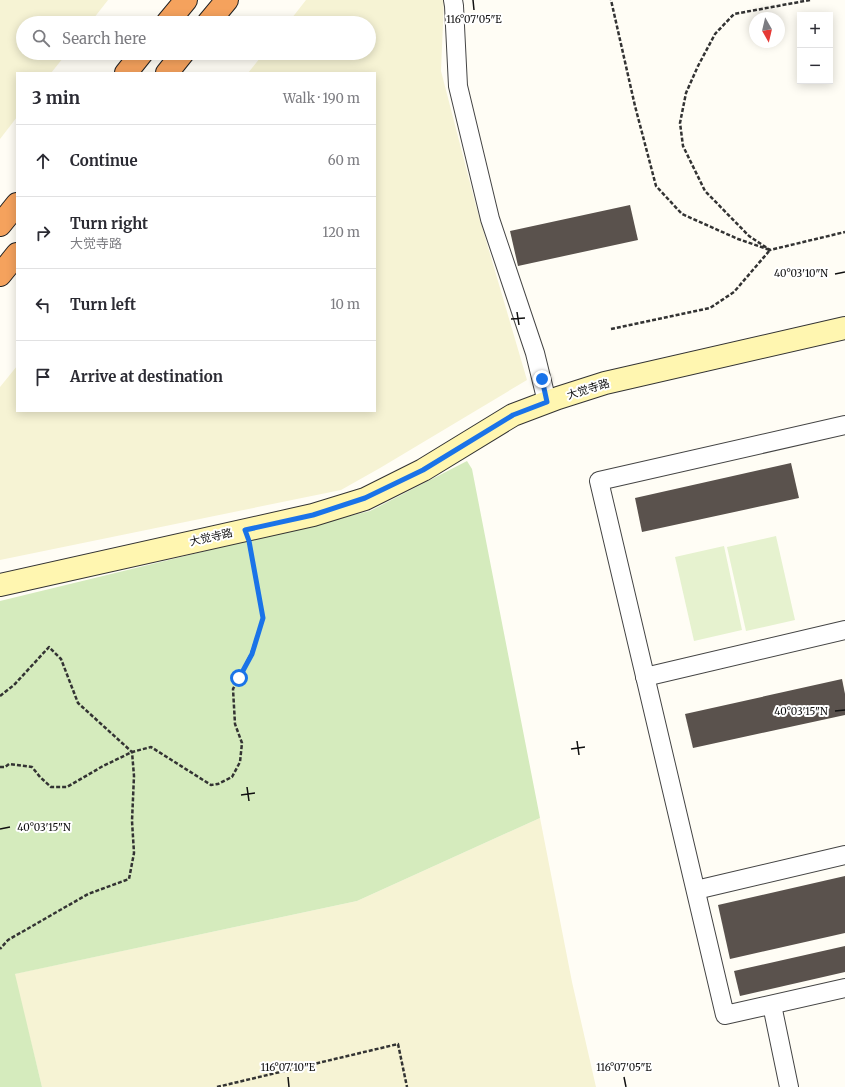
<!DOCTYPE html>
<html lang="en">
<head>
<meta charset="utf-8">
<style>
	body { margin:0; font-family:Merriweather,"Noto Sans SC",serif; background:#f2f2f3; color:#2b2b33 }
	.controls { position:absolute; right:12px; top:12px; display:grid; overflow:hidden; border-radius:0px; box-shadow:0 2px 10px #0003 }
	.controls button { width:36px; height:36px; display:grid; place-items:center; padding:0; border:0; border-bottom:1px solid #e1e1e2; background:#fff; color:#2b2b33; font:20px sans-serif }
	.compass { position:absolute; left:749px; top:12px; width:36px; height:36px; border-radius:50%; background:#fff; box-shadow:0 2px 10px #0003; rotate:172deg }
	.stop { position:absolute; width:12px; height:12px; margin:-9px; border:3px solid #1a73e8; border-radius:50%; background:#fff }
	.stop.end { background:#1a73e8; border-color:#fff; box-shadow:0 1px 4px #0008 }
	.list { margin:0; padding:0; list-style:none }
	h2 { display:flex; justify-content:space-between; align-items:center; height:52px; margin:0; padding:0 16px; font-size:17px }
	h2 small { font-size:13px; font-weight:400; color:#7c7c81 }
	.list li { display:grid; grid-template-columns:26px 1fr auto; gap:12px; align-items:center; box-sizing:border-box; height:72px; padding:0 16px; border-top:1px solid #e1e1e2 }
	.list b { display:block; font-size:15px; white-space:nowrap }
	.list p { margin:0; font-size:13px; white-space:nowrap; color:#7c7c81 }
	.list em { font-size:13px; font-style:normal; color:#7c7c81 }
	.icon { flex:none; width:22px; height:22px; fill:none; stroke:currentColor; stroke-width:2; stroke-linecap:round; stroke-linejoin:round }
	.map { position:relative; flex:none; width:845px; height:1087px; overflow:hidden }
	.search { position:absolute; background:#fff; box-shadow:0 2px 10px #0003; left:16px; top:16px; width:360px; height:44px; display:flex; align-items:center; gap:10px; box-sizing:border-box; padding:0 14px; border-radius:22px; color:#7c7c81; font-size:15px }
	.panel { position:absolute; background:#fff; box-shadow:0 2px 10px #0003; left:16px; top:72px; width:360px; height:340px; border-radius:0px }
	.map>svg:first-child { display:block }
</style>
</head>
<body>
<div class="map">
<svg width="845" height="1087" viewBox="0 0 845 1087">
	<rect width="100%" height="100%" fill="#fffdf5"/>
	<g fill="#f6f3d4">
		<polygon points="0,0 108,0 90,23 23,23 23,53 67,53 51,73 17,73 17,117 0,139"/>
		<polygon points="306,0 444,0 441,71 476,206 527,380 380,468 341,490 0,560 0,387 17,366 17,411 375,411 375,73 248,73 264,53 369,53 369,23 288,23"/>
		<polygon points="540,818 572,982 596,1087 42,1087 14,974 357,901"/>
	</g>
	<polygon fill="#d5ebbd" points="467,461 472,469 540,818 357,901 15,974 42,1087 0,1087 0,601 370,511"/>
	<g fill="#e6f2cf">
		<polygon points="776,536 795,620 746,631 727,547"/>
		<polygon points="724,546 742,630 694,641 675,557"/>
	</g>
	<g fill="#5a524d">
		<polygon points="630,205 638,240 518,266 510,231"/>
		<polygon points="791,463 799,498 642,532 635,498"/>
		<polygon points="842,679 845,694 845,715 693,748 685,714"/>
		<polygon points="845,876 845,933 730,959 718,905"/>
		<polygon points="845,946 845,972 740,996 734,971"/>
	</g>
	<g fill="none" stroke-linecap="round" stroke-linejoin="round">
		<defs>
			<g id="street">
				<polyline points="453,0 454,6 458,86 490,219 535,353 547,402"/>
				<polyline points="845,425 599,481 725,1015 845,988"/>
				<polyline points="645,677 845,630"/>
				<polyline points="696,890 845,855"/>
				<polyline points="772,1005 789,1087"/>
			</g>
			<polyline id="secondary" points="0,585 313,515 365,499 423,470 513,415 558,398 605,383 845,328"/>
			<g id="highway">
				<polyline points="167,23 186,0"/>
				<polyline points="208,23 227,0"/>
				<polyline points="126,73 142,53"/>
				<polyline points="167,73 183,53"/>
				<polyline points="0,225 17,204"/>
				<polyline points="0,275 17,254"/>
			</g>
		</defs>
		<use href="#street" stroke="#444" stroke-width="20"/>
		<use href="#secondary" stroke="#333" stroke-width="24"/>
		<use href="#highway" stroke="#222" stroke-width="24"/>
		<g stroke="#333" stroke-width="2.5" stroke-dasharray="4 2" stroke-linecap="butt">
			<polyline points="810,0 734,14 715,34 698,66 686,93 680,123 683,146 705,191 749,236 770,250 845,232"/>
			<polyline points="611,329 710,308 734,292 770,250 738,239 682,214 656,186 635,106 611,0"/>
			<polyline points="0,696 14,685 49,647 61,659 78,703 132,752 134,776 132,821 134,853 129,879 88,894 8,940 0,949"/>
			<polyline points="0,767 5,767 9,764 32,767 40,777 51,787 67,787 103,766 132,752 151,747 211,785 218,784 232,777 240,762 242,743 235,724 233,689 251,654 263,618 250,550"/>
			<polyline points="217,1087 398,1044 407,1087"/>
		</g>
		<use href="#street" stroke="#fff" stroke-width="18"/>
		<use href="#secondary" stroke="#fff6b0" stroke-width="22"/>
		<use href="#highway" stroke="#f5a25d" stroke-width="22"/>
	</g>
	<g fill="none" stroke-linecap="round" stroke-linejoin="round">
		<polyline stroke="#1a73e8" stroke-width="5" points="239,678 252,654 263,618 249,541 245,530 313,515 365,498 423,470 513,415 547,402 542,379"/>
	</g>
	<path fill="none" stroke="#111" stroke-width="1.5" d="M473,0L474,10M835,274L845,272M517,312L519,325M511,319L525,318M835,711L845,710M577,741L579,755M571,749L585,747M247,787L249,801M241,795L255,793M0,829L10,827M288,1077L289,1087M624,1077L626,1087"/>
	<g text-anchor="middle" stroke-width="4" stroke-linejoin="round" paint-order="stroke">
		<g font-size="11" fill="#111" stroke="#fff">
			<text transform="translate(588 389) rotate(-17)" y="4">大觉寺路</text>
			<text transform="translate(211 537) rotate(-13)" y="4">大觉寺路</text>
		</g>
	</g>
	<g font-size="10" text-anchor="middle" fill="#111" stroke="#fff" stroke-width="4" stroke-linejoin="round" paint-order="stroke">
		<text x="474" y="23">116°07'05"E</text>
		<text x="801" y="277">40°03'10"N</text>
		<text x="801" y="715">40°03'15"N</text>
		<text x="44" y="831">40°03'15"N</text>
		<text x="288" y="1071">116°07'10"E</text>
		<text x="624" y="1071">116°07'05"E</text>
	</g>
</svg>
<div class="controls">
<button>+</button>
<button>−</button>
</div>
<svg class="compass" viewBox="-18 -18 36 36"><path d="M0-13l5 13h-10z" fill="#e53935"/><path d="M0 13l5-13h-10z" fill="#7c7c81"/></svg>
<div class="stop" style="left:239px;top:678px"></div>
<div class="stop end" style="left:542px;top:379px"></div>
<div class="search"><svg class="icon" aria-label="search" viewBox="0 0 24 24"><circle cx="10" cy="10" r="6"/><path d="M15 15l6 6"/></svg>Search here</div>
<section class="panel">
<h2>3 min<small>Walk · 190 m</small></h2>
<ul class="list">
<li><svg class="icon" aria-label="ahead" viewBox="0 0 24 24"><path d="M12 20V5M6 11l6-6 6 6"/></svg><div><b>Continue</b></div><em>60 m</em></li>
<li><svg class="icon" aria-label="right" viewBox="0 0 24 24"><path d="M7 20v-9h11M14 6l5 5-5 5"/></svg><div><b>Turn right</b><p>大觉寺路</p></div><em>120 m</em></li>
<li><svg class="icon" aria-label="left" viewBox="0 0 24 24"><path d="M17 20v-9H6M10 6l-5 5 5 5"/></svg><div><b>Turn left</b></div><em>10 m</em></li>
<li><svg class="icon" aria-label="arrive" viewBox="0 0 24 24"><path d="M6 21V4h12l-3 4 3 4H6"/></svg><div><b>Arrive at destination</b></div></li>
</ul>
</section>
</div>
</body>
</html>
